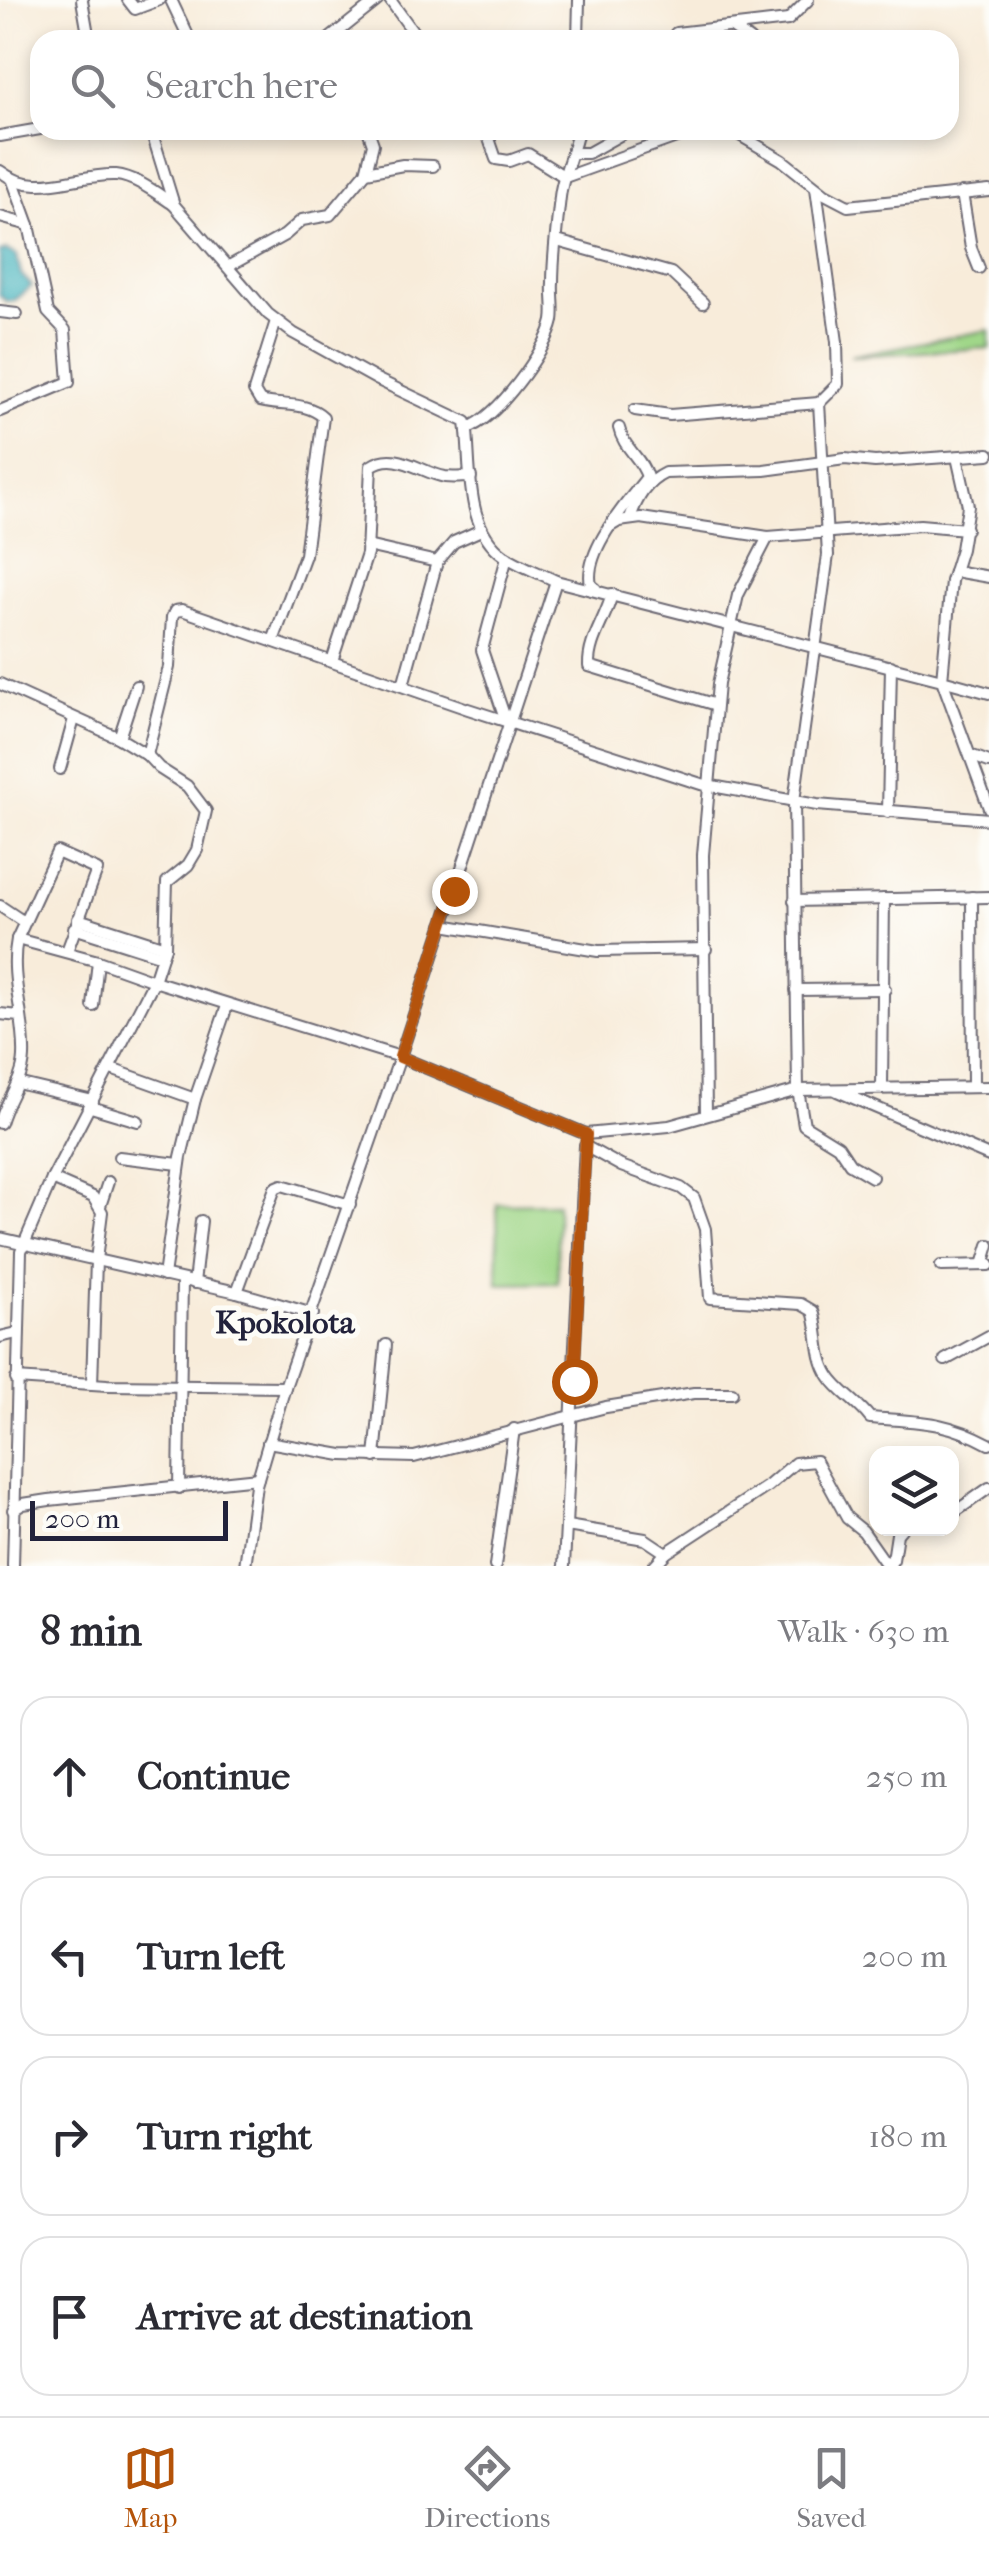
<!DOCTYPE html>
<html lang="en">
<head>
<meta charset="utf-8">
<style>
	body { margin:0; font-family:"IM FELL French Canon",serif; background:#f7f7f7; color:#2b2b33 }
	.controls { position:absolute; right:30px; bottom:30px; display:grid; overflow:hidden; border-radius:20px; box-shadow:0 5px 15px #0003 }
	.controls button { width:90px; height:90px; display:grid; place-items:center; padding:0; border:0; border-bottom:2px solid #e1e1e2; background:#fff; color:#2b2b33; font:50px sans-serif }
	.scale { position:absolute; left:30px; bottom:25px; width:198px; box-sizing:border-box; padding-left:10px; border:5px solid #22223b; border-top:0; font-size:28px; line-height:35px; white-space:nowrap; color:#22223b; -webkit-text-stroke:8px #fdfcf7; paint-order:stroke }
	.stop { position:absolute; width:30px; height:30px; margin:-22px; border:8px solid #b45309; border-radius:50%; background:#fff }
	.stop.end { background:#b45309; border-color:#fff; box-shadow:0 2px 10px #0008 }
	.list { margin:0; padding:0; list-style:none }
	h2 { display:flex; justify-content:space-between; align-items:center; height:130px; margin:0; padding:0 40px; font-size:42px }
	h2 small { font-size:32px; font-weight:400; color:#7c7c81 }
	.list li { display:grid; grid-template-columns:65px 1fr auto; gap:30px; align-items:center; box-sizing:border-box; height:160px; margin:0 20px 20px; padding:0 20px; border:2px solid #e1e1e2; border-radius:30px }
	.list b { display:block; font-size:38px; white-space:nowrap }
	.list em { font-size:32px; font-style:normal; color:#7c7c81 }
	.icon { flex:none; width:55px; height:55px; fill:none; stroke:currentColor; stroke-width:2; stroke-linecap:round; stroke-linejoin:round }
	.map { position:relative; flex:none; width:989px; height:1566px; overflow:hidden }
	.search { position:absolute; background:#fff; box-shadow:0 5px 15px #0003; left:30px; right:30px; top:30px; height:110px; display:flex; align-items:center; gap:25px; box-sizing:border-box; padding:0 35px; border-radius:30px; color:#7c7c81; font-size:38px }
	.sheet { height:850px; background:#fff }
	nav { display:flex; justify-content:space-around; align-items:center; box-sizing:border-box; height:140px; border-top:2px solid #e1e1e2; background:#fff; font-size:28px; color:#7c7c81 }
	nav a { display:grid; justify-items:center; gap:5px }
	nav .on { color:#b45309 }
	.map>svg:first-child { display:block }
</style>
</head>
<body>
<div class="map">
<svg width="989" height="1566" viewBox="0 0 989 1566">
	<rect width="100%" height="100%" fill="#fdfcf7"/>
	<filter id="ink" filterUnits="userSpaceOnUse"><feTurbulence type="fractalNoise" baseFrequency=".01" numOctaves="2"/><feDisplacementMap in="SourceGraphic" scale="20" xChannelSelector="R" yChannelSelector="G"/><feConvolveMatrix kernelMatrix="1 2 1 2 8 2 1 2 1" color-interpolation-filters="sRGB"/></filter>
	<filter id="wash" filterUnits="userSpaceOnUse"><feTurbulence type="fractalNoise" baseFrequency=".0048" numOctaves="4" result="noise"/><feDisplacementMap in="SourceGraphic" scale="40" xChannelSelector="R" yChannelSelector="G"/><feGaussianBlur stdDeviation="2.25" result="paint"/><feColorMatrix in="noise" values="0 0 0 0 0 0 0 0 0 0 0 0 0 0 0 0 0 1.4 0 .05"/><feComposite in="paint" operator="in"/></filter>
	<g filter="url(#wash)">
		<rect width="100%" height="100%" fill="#f8ecda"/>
		<g fill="#a0d789" stroke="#617c62" stroke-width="2.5">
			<polygon points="989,330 989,348 850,356"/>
			<polygon points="557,1203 558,1283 498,1284 497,1204"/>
		</g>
		<polygon fill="#43b2bd" stroke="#326a7c" stroke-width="2.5" points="7,250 17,255 21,274 32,286 14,301 7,302 0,296 0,252"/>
	</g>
	<g filter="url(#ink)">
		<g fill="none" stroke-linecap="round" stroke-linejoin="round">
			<defs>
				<g id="minor">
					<polyline points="82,0 89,40"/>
					<polyline points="128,0 135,9 159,0"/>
					<polyline points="171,0 190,40"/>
					<polyline points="390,0 419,40"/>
					<polyline points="733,28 750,40"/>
					<polyline points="328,40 378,0"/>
					<polyline points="578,40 579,0"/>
					<polyline points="671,40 676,33 788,20 808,0"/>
					<path d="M151,130L174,205L268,314L293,333L376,379L466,422C472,467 463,527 505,556C520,566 540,573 556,581L942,680L989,808"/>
					<polyline points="486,130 496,159 509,161 528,154 565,177 696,130"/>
					<polyline points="731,130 782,160 825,194 848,206 989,191"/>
					<polyline points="0,136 40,129"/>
					<polyline points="574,153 588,153 629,130"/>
					<path d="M0,171C36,199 76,173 116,175C136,177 156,193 173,204"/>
					<polyline points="366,172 373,144 368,130"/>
					<polyline points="816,188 837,342 838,384 819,403"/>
					<polyline points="962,193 971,248 979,268"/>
					<polyline points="0,217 29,225"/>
					<polyline points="557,241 671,273 703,303"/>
					<polyline points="229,266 285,235 302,220 330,215 366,172 403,165 433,166"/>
					<polyline points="0,312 17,314"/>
					<polyline points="635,410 670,415 819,403 828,555 794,801 798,1090 804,1125 838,1146 850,1164 872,1177"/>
					<polyline points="0,411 69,382 65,330 48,312 29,225 13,181"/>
					<path d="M467,428C495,421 547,350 553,321C555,309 552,295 553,283C553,255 557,225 560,197C562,175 574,153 578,130"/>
					<polyline points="957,457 968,506 961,549 951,581 942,680 989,693"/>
					<path d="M630,518C637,498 646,482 665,473L764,470L845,459L875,462L989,454"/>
					<polyline points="609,527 619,521 641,518 768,537 920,525 966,529"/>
					<polyline points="367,546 437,562"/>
					<polyline points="954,571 989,577"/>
					<path d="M596,589L591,585C583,551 627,503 647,477C642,458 623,448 619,428"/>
					<path d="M612,594C606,619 588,640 589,666L716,705"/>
					<path d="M273,641L305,555L323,417C307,401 281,407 260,401L254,391L276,321"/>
					<path d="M332,661L367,554L371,466C396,449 421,473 445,477C453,478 463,477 471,477"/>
					<polyline points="0,684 119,738 147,755 169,667 172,617 175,611 182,610 468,709 701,784 817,805 989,819"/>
					<polyline points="403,685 437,562 454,542 481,530"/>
					<polyline points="506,721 482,650 507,557"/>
					<polyline points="119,738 136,686"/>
					<polyline points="970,755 989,762"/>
					<polyline points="60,769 74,719"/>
					<polyline points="888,812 891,666"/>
					<polyline points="972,897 973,1087"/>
					<polyline points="794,901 989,897"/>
					<polyline points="0,906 24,922"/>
					<polyline points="78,919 165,947"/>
					<polyline points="443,925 598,951 706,949"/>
					<polyline points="74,928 162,956"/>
					<polyline points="17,939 98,961 154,981 165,947 167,882 188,865 197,850 206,811 187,786 159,768 147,755"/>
					<polyline points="796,990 885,989"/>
					<polyline points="93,1006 98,961"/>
					<polyline points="0,1014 19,1016"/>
					<polyline points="111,1069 195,1099"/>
					<polyline points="17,1083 93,1101"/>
					<polyline points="882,1088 884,899"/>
					<polyline points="837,1091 989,1156"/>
					<polyline points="91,1107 138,1121"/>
					<polyline points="706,1115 703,855 718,684 738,595 768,537"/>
					<path d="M0,1123C6,1100 23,1081 24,1057C26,1017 9,979 17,939L57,852L97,870L67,951"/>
					<path d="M585,1146L621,1166L681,1188L694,1198L705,1229L710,1298L801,1304L813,1311C820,1332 816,1356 829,1376C839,1392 858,1402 870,1418C918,1422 945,1420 989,1444"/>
					<polyline points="119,1157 179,1164"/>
					<polyline points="52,1179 93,1197 102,1212 96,1260 92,1384"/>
					<polyline points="100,1206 108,1182"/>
					<polyline points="0,1238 237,1292 313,1314"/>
					<polyline points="983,1265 989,1245"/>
					<polyline points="941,1266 989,1265"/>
					<polyline points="164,1276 181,1157 195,1099 227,1006"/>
					<polyline points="194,1283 201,1221"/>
					<polyline points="237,1292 275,1188 282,1185 350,1205"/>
					<polyline points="0,1337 17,1333"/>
					<polyline points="945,1360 989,1336"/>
					<polyline points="16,1379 107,1385 285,1387"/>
					<polyline points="268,1442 342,1455 414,1457 606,1407 694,1393 732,1393"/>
					<polyline points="375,1457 386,1345"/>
					<polyline points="179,1488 182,1280"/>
					<polyline points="13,1510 23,1504 49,1500 258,1478"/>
					<polyline points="952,1514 989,1488"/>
					<polyline points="567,1526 645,1539 666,1553"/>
					<polyline points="893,1560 897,1534 902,1528"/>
					<polyline points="13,1566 21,1251 52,1179 154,981 400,1057 586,1134 669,1126 798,1090 989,1087"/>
					<polyline points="245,1566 256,1485 285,1387 400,1057 556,581"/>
					<polyline points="495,1566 514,1429"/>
					<polyline points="564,1566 585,1145"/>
					<polyline points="654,1566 666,1553 768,1486 795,1463 816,1461 847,1518 863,1531 884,1561 891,1563 893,1556"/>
				</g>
			</defs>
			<use href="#minor" stroke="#6d6973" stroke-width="14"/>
			<use href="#minor" stroke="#fff" stroke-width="10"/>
		</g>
	</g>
	<g fill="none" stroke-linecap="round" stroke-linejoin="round" filter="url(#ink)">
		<polyline stroke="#b45309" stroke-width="12" points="454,891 400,1057 586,1134 574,1381"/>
	</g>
	<g text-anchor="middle" stroke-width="10" stroke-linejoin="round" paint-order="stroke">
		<g font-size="32" font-weight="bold" fill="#22223b" stroke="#fdfcf7">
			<text x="285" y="1333">Kpokolota</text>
		</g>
	</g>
</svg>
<div class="controls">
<button><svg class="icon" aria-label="layers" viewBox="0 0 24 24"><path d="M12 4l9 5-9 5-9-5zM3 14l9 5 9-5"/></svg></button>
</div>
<div class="scale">200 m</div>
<div class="stop" style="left:574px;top:1381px"></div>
<div class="stop end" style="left:454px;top:891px"></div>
<div class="search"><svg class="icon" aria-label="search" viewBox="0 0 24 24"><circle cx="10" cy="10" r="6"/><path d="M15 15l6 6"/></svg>Search here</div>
</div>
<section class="sheet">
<h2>8 min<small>Walk · 630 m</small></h2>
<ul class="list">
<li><svg class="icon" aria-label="ahead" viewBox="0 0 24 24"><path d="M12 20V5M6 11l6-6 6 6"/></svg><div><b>Continue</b></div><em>250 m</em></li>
<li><svg class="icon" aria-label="left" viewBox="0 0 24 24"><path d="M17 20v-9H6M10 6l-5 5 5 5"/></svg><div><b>Turn left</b></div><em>200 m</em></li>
<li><svg class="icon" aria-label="right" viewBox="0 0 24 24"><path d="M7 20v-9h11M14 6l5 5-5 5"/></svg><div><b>Turn right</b></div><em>180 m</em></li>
<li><svg class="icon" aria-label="arrive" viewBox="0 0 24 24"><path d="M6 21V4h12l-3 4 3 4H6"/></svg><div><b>Arrive at destination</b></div></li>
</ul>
</section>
<nav>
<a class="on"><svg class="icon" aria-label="map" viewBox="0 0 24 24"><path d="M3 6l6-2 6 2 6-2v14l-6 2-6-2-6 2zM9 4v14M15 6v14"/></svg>Map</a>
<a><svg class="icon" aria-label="directions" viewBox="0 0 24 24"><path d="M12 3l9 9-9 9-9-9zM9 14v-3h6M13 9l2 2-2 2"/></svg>Directions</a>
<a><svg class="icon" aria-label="saved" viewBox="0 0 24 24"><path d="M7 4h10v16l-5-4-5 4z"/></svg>Saved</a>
</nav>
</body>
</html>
